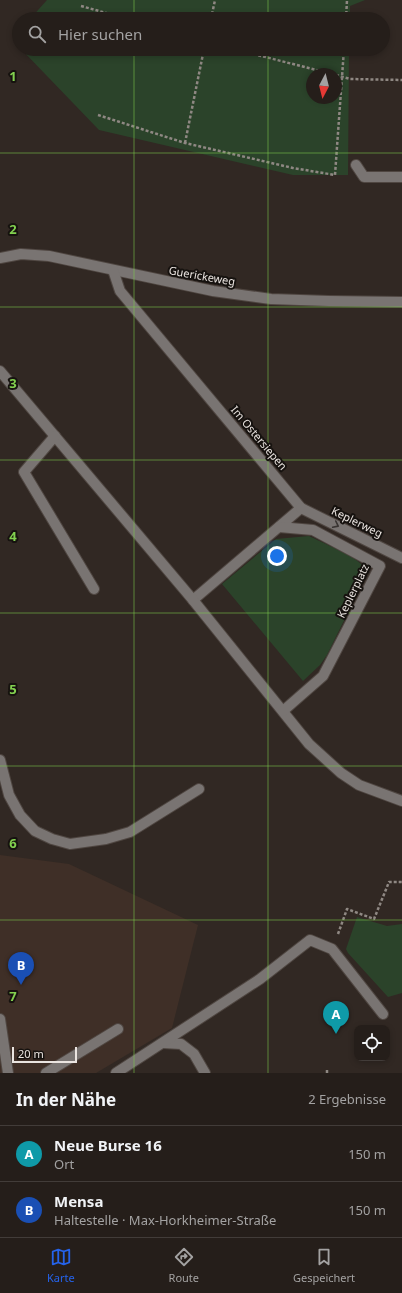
<!DOCTYPE html>
<html lang="de">
<head>
<meta charset="utf-8">
<style>
	body { margin:0; font-family:"Noto Sans",sans-serif; background:#2d2723; color:#f1f3f6 }
	.controls { position:absolute; right:12px; bottom:12px; display:grid; overflow:hidden; border-radius:8px; box-shadow:0 2px 6px #0003 }
	.controls button { width:36px; height:36px; display:grid; place-items:center; padding:0; border:0; border-bottom:1px solid #423c39; background:#251e1a; color:#f1f3f6; font:20px sans-serif }
	.compass { position:absolute; left:306px; top:68px; width:36px; height:36px; border-radius:50%; background:#251e1a; box-shadow:0 2px 6px #0003; rotate:187deg }
	.scale { position:absolute; left:12px; bottom:10px; width:65px; box-sizing:border-box; padding-left:4px; border:2px solid #eae4e0; border-top:0; font-size:11px; line-height:14px; white-space:nowrap; color:#eae4e0; -webkit-text-stroke:3px #16120f; paint-order:stroke }
	.you { position:absolute; left:277px; top:556px; width:14px; height:14px; margin:-10px; border:3px solid #fff; border-radius:50%; background:#1a73e8; box-shadow:0 0 0 6px #1a73e833 }
	.badge { display:grid; place-items:center; width:26px; height:26px; border-radius:50%; background:#2563eb; color:#fff; font-size:13px; font-weight:700 }
	.pin { position:absolute; translate:-50% -33px; filter:drop-shadow(0 1px 2px #0008) }
	.pin::after { content:''; position:absolute; top:21px; width:14px; height:12px; background:inherit; clip-path:polygon(0 0,100% 0,50% 100%) }
	.list { margin:0; padding:0; list-style:none }
	h2 { display:flex; justify-content:space-between; align-items:center; height:52px; margin:0; padding:0 16px; font-size:17px }
	h2 small { font-size:13px; font-weight:400; color:#a3a2a2 }
	.list li { display:grid; grid-template-columns:26px 1fr auto; gap:12px; align-items:center; box-sizing:border-box; height:56px; padding:0 16px; border-top:1px solid #423c39 }
	.list b { display:block; font-size:15px; white-space:nowrap }
	.list p { margin:0; font-size:13px; white-space:nowrap; color:#a3a2a2 }
	.list em { font-size:13px; font-style:normal; color:#a3a2a2 }
	.icon { flex:none; width:22px; height:22px; fill:none; stroke:currentColor; stroke-width:2; stroke-linecap:round; stroke-linejoin:round }
	.map { position:relative; flex:none; width:402px; height:1073px; overflow:hidden }
	.search { position:absolute; background:#251e1a; box-shadow:0 2px 6px #0003; left:12px; right:12px; top:12px; height:44px; display:flex; align-items:center; gap:10px; box-sizing:border-box; padding:0 14px; border-radius:22px; color:#a3a2a2; font-size:15px }
	.sheet { height:164px; background:#251e1a }
	nav { display:flex; justify-content:space-around; align-items:center; box-sizing:border-box; height:56px; border-top:1px solid #423c39; background:#251e1a; font-size:11px; color:#a3a2a2 }
	nav a { display:grid; justify-items:center; gap:2px }
	nav .on { color:#2563eb }
	.map>svg:first-child { display:block }
</style>
</head>
<body>
<div class="map">
<svg width="402" height="1073" viewBox="0 0 402 1073">
	<rect width="100%" height="100%" fill="#312823"/>
	<polygon fill="#3f2f27" points="0,855 69,864 198,925 172,1028 96,1073 0,1073"/>
	<g fill="#2b432a" fill-rule="evenodd">
		<polygon points="47,0 365,0 350,6 350,19 30,19"/>
		<path d="M21,49H349L348,175H293L99,130ZM312,74H336V98H312Z"/>
		<path d="M309,536C321,542 354,556 361,564C366,570 365,576 363,582L327,655L320,665L303,681L222,584L276,539Z"/>
		<polygon points="357,917 387,926 402,924 402,993 388,997 348,953 346,949"/>
	</g>
	<g fill="none" stroke-linecap="round" stroke-linejoin="round">
		<defs>
			<g id="minor">
				<polyline points="356,165 364,177 402,177"/>
				<polyline points="0,258 21,254 49,256 213,291 271,299 329,301 402,302"/>
				<polyline points="113,270 120,291 301,508 193,600"/>
				<polyline points="0,371 193,600 309,744 341,773 359,785 402,801"/>
				<polyline points="55,436 24,472 94,589"/>
				<polyline points="301,508 402,558"/>
				<polyline points="279,527 313,530 380,566 323,676 283,711"/>
				<polyline points="0,760 9,795 20,815 35,831 52,839 70,844 106,839 130,832 199,789"/>
				<polyline points="0,1019 8,1073"/>
				<polyline points="163,1043 181,1044 194,1054 205,1073"/>
				<polyline points="46,1073 118,1029"/>
				<polyline points="116,1073 260,979 310,940 332,949 383,1014"/>
			</g>
		</defs>
		<use href="#minor" stroke="#4f4641" stroke-width="12"/>
		<g stroke="#8f8883" stroke-width="2.5" stroke-dasharray="3 2" stroke-linecap="butt">
			<polyline points="81,6 128,19"/>
			<polyline points="211,19 215,0"/>
			<polyline points="346,19 347,0"/>
			<polyline points="234,49 332,74"/>
			<polyline points="336,75 350,79 402,80"/>
			<polyline points="98,115 185,143 293,168 335,175 344,49"/>
			<polyline points="185,143 204,49"/>
			<polyline points="338,934 347,909 374,919 389,882 402,882"/>
			<polyline points="327,1070 327,1073"/>
		</g>
		<use href="#minor" stroke="#797472" stroke-width="10"/>
	</g>
	<defs><path id="oneway-chevron" d="M-2-3.5L2.5 0L-2 3.5" fill="none" stroke-width="1.6" stroke-linecap="round" stroke-linejoin="round"/></defs>
	<use stroke="#393432" href="#oneway-chevron" transform="translate(336 525) rotate(26)"/>
	<path fill="none" stroke="#82d04f" stroke-width="1" stroke-opacity="0.55" d="M134,0V19M268,0V19M134,49V1073M268,49V1073M0,153H402M0,307H402M0,460H402M0,613H402M0,766H402M0,920H402"/>
	<g text-anchor="middle" stroke-width="4" stroke-linejoin="round" paint-order="stroke">
		<g font-size="11" fill="#eae4e0" stroke="#16120f">
			<text transform="translate(202 276) rotate(10)" y="4">Guerickeweg</text>
			<text transform="translate(259 438) rotate(50)" y="4">Im Ostersiepen</text>
			<text transform="translate(357 522) rotate(26)" y="4">Keplerweg</text>
			<text transform="translate(353 591) rotate(-64)" y="4">Keplerplatz</text>
		</g>
	</g>
	<g font-size="13" text-anchor="middle" font-weight="bold" fill="#82d04f" stroke="#16120f" stroke-width="4" stroke-linejoin="round" paint-order="stroke">
		<text x="13" y="81">1</text>
		<text x="13" y="234">2</text>
		<text x="13" y="388">3</text>
		<text x="13" y="541">4</text>
		<text x="13" y="694">5</text>
		<text x="13" y="848">6</text>
		<text x="13" y="1001">7</text>
	</g>
</svg>
<div class="controls">
<button><svg class="icon" aria-label="locate" viewBox="0 0 24 24"><circle cx="12" cy="12" r="6"/><path d="M12 2v4M12 18v4M2 12h4M18 12h4"/></svg></button>
</div>
<svg class="compass" viewBox="-18 -18 36 36"><path d="M0-13l5 13h-10z" fill="#e53935"/><path d="M0 13l5-13h-10z" fill="#a3a2a2"/></svg>
<div class="scale">20 m</div>
<div class="you"></div>
<div class="pin badge" style="left:336px;top:1034px;background:#0f9aa8">A</div>
<div class="pin badge" style="left:21px;top:985px;background:#1a4fb4">B</div>
<div class="search"><svg class="icon" aria-label="search" viewBox="0 0 24 24"><circle cx="10" cy="10" r="6"/><path d="M15 15l6 6"/></svg>Hier suchen</div>
</div>
<section class="sheet">
<h2>In der Nähe<small>2 Ergebnisse</small></h2>
<ul class="list">
<li><span class="badge" style="background:#0f9aa8">A</span><div><b>Neue Burse 16</b><p>Ort</p></div><em>150 m</em></li>
<li><span class="badge" style="background:#1a4fb4">B</span><div><b>Mensa</b><p>Haltestelle · Max-Horkheimer-Straße</p></div><em>150 m</em></li>
</ul>
</section>
<nav>
<a class="on"><svg class="icon" aria-label="map" viewBox="0 0 24 24"><path d="M3 6l6-2 6 2 6-2v14l-6 2-6-2-6 2zM9 4v14M15 6v14"/></svg>Karte</a>
<a><svg class="icon" aria-label="directions" viewBox="0 0 24 24"><path d="M12 3l9 9-9 9-9-9zM9 14v-3h6M13 9l2 2-2 2"/></svg>Route</a>
<a><svg class="icon" aria-label="saved" viewBox="0 0 24 24"><path d="M7 4h10v16l-5-4-5 4z"/></svg>Gespeichert</a>
</nav>
</body>
</html>
